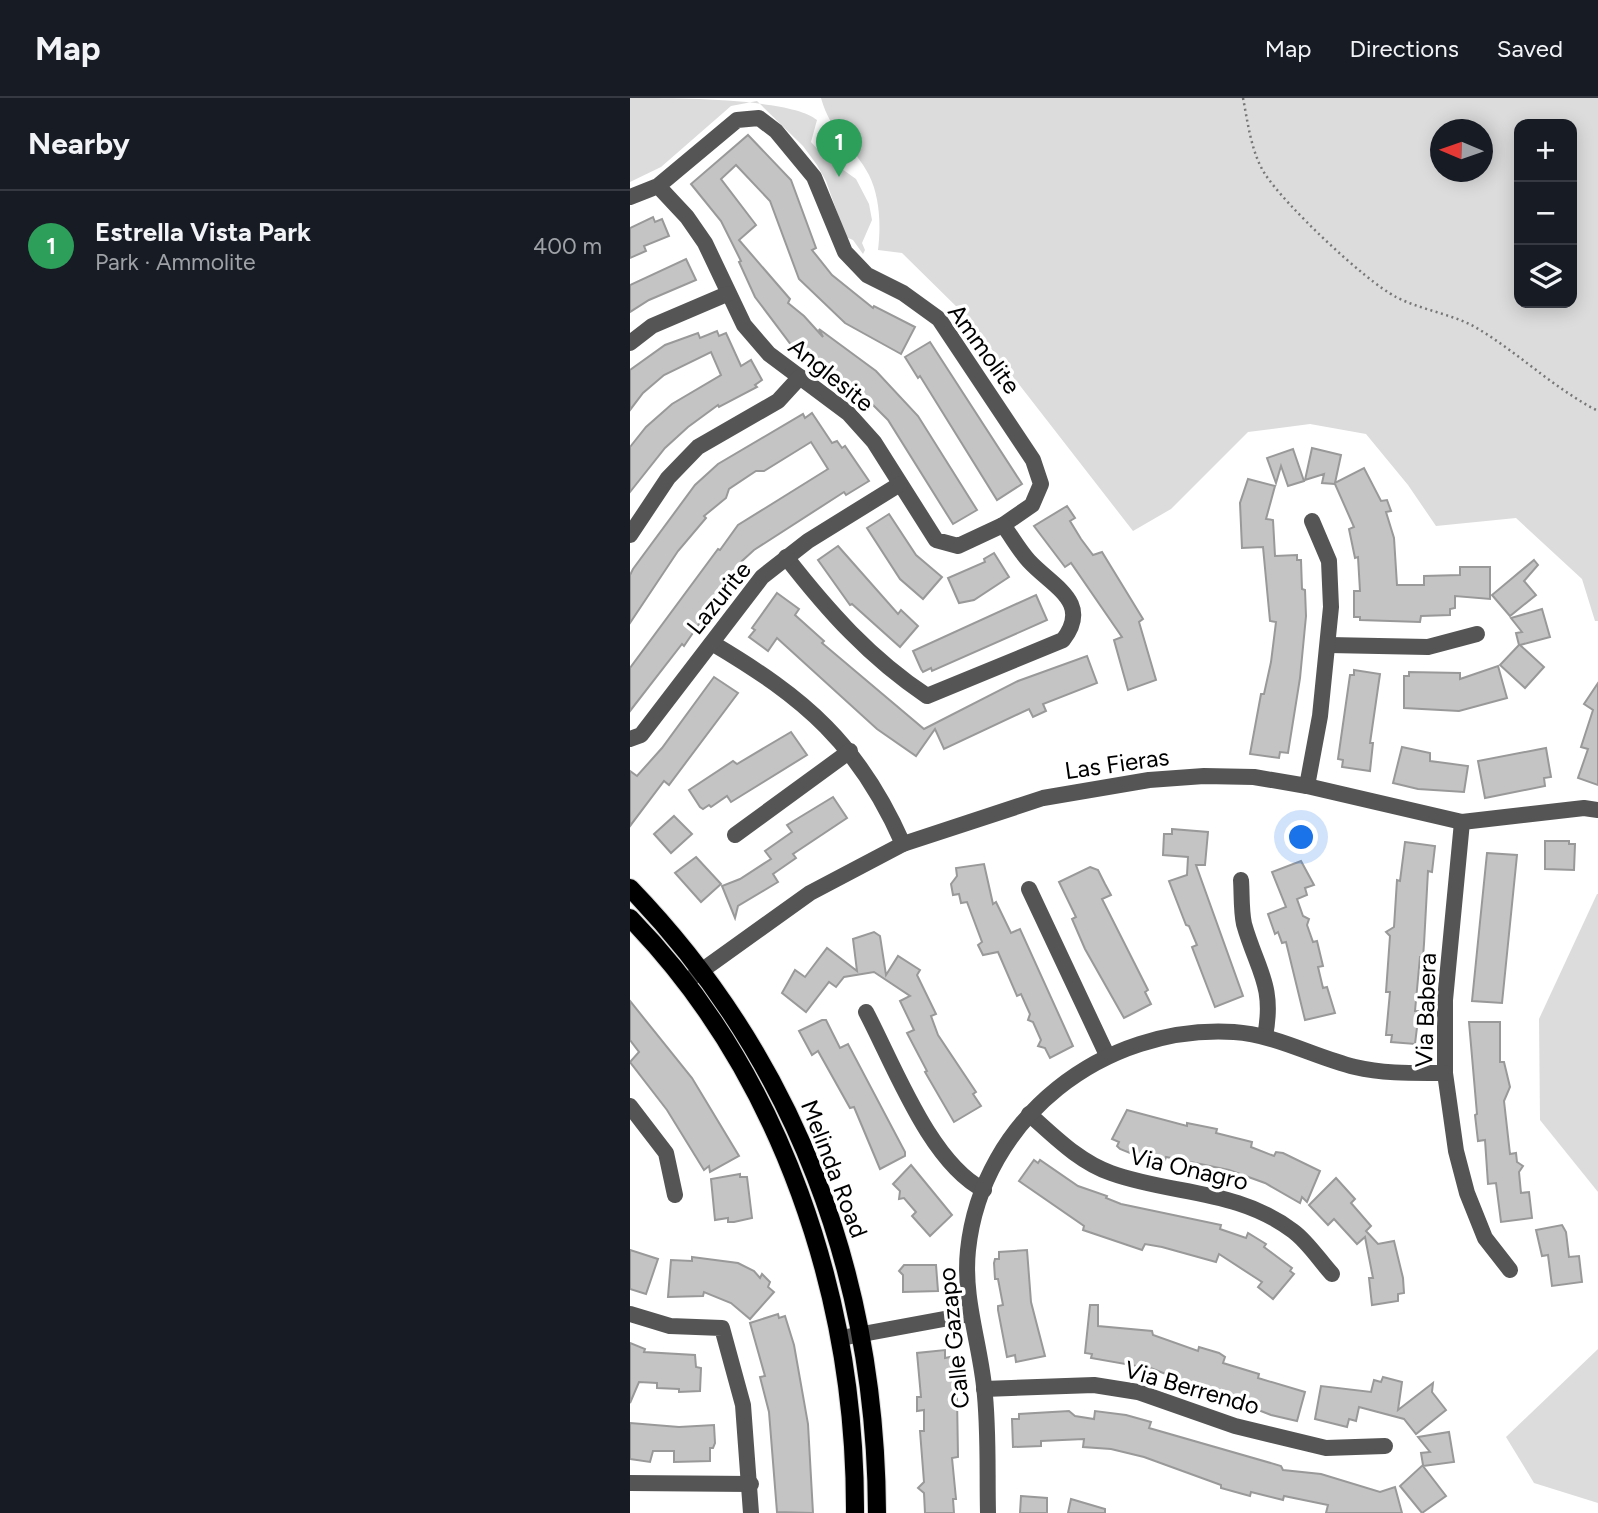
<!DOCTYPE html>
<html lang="en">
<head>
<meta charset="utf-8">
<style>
	body { margin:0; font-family:Figtree,sans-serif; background:#242831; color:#f1f3f6 }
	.controls { position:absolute; right:21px; top:21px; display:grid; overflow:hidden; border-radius:14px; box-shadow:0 4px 18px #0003 }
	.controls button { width:63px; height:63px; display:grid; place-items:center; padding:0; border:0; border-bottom:2px solid #363941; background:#171b24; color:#f1f3f6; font:35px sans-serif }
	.compass { position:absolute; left:800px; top:21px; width:63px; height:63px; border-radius:50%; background:#171b24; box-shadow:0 4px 18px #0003; rotate:272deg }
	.you { position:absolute; left:672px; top:740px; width:24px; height:24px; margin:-18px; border:5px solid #fff; border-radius:50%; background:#1a73e8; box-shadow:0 0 0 10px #1a73e833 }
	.badge { display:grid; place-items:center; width:46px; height:46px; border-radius:50%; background:#858687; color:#fff; font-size:23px; font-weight:700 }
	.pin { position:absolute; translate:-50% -58px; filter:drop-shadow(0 2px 4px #0008) }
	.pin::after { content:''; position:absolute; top:37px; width:24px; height:21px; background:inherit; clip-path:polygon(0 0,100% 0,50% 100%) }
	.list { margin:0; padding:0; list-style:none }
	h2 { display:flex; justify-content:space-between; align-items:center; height:91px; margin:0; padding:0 28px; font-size:30px }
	h2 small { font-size:23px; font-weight:400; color:#9ea1a6 }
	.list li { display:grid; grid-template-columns:46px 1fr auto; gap:21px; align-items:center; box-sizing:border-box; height:112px; padding:0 28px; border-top:2px solid #363941 }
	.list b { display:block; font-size:26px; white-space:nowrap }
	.list p { margin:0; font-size:23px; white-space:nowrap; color:#9ea1a6 }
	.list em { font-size:23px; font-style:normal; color:#9ea1a6 }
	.icon { flex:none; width:38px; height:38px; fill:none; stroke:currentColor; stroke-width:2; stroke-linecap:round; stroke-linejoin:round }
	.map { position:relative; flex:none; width:968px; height:1415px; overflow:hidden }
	header { display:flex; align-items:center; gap:42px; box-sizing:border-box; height:98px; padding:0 35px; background:#171b24; border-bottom:2px solid #363941 }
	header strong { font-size:33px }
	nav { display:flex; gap:38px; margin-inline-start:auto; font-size:24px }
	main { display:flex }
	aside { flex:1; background:#171b24 }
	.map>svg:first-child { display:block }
</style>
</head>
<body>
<header>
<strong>Map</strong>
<nav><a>Map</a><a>Directions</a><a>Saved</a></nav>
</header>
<main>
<aside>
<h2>Nearby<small></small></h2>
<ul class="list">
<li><span class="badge" style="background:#2e9e5b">1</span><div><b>Estrella Vista Park</b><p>Park · Ammolite</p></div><em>400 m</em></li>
</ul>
</aside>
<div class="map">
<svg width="968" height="1415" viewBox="0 0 968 1415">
	<rect width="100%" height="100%" fill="#fff"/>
	<g fill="#dcdcdc" fill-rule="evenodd">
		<path d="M0,0C42,0 162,0 187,22L181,44L191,55L205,58L212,71L226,81L239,106L242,122L232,145L235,152L233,156L223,142L216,139L196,83L187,67L173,48L127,3L101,8L31,69L0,84Z"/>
		<path d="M191,0H968V523H965L952,481L886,420L806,428L778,387L736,336L680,326L618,334L541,411L503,433L335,217L272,155L248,152C251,128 250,99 239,77C224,48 201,36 191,0ZM942,26V205H889V26ZM810,32H852V74H810Z"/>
		<polygon points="967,796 968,796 968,1094 910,1022 909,921"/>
		<polygon points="968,1251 968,1405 904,1385 876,1339"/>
	</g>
	<g fill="#c4c4c4" stroke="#999" stroke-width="2">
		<polygon points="118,37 161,82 186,150 182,152 202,177 243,210 244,208 285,229 271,256 215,225 169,181 140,103 106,67 91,81 126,127 109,142 160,201 158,205 174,218 193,239 189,231 246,273 288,318 347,412 323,426 258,322 220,284 218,287 173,253 170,256 162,248 125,199 109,164 111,163 91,123 61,86"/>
		<polygon points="23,119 25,124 32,121 39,138 14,148 16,153 0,160 0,130"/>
		<polygon points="56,161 66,182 19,202 0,214 0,187"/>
		<polygon points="87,233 89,238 96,235 111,268 121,262 132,282 125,287 127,289 89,309 88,307 58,329 35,350 0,394 0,349 16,329 42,306 91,277 81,254 34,277 13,295 0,312 0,272 35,247 68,235 70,240"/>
		<polygon points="300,244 392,386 367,402 290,278 288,280 275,259"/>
		<polygon points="182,315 202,345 207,343 212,350 215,348 239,383 216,397 214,394 124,452 112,463 54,548 52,546 0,613 0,570 88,451 90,452 108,427 198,371 181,344 134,373 126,373 99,391 96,400 74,418 76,420 48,453 0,525 0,477 3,471 65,387 88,366 173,316 175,320"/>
		<polygon points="682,350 711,357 705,385 734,370 751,403 757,402 761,413 756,414 764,440 767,487 794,487 794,478 830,477 830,469 860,469 860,501 825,498 825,510 820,511 820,517 791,518 790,524 730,522 730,519 724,519 724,493 730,493 728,459 725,460 719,431 724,429 705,386 692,385 694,376 675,382"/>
		<polygon points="663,351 674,383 658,388 651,368 646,385 637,360"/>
		<polygon points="618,381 645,388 636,421 643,422 645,458 667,457 667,462 671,462 672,491 675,492 676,518 670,580 658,655 650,654 649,660 620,656 631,596 634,596 641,564 646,524 640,523 633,449 612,450 610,405"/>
		<polygon points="437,408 445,420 440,423 451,441 463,457 472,454 513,521 509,524 526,582 498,592 484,542 492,539 441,465 435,469 404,428"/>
		<polygon points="259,416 286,457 312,479 293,501 270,481 237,430"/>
		<polygon points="208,448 268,516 271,512 288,528 270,549 222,506 220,507 188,462"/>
		<polygon points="364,455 379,479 344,502 329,505 318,480 355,464 354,461"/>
		<polygon points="904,462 908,467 894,483 906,497 880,518 862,497"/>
		<polygon points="147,495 169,511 165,517 194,543 192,545 294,631 388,583 457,558 467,585 413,606 416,613 403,619 399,611 314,651 305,631 286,658 247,631 147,540 138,553 119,539 125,532 122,530"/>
		<polygon points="406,497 417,522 302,573 301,570 293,574 291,571 283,553"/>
		<polygon points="912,511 920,539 890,547 914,569 895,590 870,567 889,547 886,535 892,534 881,520"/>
		<polygon points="868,568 877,600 829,613 774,610 774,578 779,578 779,574 830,575 830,581"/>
		<polygon points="724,572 750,576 740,645 743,645 740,673 712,669 713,662 708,661 720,577 724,577"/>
		<polygon points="84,579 108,595 39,687 34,683 0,728 0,673 7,678 32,650"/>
		<polygon points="968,585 968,687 948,680 958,651 951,649 963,612 954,606"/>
		<polygon points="161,634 177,657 101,704 97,698 81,709 79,707 73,711 70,709 59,692 103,663 107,666"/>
		<polygon points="772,649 800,655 800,663 838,668 834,694 788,691 763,685"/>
		<polygon points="916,650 921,679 914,680 915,688 855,700 848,663"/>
		<polygon points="203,699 217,720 163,756 166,760 143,776 148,784 108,808 105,820 92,788 110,781 141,761 135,753 162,734 157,727"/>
		<polygon points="44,718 62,736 41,755 24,736"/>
		<polygon points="542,731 578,734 575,767 566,767 613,898 585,909 562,849 567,847 559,828 556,827 539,783 557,777 558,759 533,757 534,736 542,736"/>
		<polygon points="915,743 939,743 939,746 945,746 944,772 915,771"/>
		<polygon points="775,744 805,748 802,774 798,773 794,846 793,859 790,859 785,913 789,913 785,946 761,944 762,937 756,937 760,894 756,894 760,838 756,834 764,829 767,782 770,783"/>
		<polygon points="857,755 887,757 872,905 842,903"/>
		<polygon points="66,759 91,786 71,804 45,775"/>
		<polygon points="671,763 684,787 675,790 677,797 667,801 673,818 679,821 677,827 683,844 687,843 693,868 688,869 693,890 697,889 705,915 675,922 656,844 652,845 648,834 645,836 638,816 656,809 642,774"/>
		<polygon points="354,766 363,806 366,804 381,835 390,831 443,948 420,960 415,950 408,948 411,942 403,924 398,922 400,916 391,896 387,898 368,854 353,857 348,847 352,844 337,804 331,805 329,796 323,797 321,786 327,778 326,770"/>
		<polygon points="460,769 468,772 475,786 481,797 472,801 518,892 515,894 521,906 494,920 455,851 442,821 446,819 429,784"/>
		<polygon points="244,834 250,838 256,877 268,858 290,872 287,877 306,916 301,918 308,937 346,994 343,996 351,1008 324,1024 295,974 297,973 277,935 284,932 270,903 280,898 244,874 214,879 206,889 199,884 176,914 152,895 165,872 175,879 197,850 227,873 223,841"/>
		<polygon points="0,903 62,980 109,1058 80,1074 79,1068 74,1072 37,1012 0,964 9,954 0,942"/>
		<polygon points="192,922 196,922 210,950 218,946 275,1054 275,1058 250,1071 224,1009 220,1010 188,953 182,957 169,933"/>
		<polygon points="839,924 870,924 870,964 874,964 880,989 874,1003 880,1056 886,1055 887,1064 893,1068 889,1074 891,1095 899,1094 902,1120 871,1124 866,1085 858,1086 855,1042 848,1043 845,1017 847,1016"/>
		<polygon points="497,1012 557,1028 557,1025 587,1031 586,1035 622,1044 621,1049 644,1058 646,1054 653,1055 690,1073 677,1104 672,1099 670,1105 635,1085 599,1072 536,1059 535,1062 505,1057 490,1051 487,1048 489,1044 482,1041"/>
		<polygon points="404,1062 408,1065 410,1062 448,1088 477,1098 476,1100 491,1106 591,1127 590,1131 616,1140 618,1135 636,1146 634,1149 662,1170 660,1173 664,1176 643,1201 628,1189 632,1184 589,1156 586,1164 532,1149 515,1146 512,1152 453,1132 454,1128 389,1083"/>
		<polygon points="281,1067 322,1117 300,1138 282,1118 286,1114 274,1100 269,1101 270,1093 263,1086"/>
		<polygon points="110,1076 110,1079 117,1079 122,1120 104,1124 98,1124 98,1120 85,1122 81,1081"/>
		<polygon points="706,1080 725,1101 721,1105 741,1128 736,1133 748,1146 764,1143 773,1180 774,1195 768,1196 768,1203 742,1207 739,1180 743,1180 735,1139 727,1146 704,1121 698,1127 679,1107"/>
		<polygon points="932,1127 936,1134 939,1159 949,1158 952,1184 922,1188 918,1157 912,1158 906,1132"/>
		<polygon points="0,1152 28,1161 16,1196 0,1191"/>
		<polygon points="397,1152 401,1204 415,1258 386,1264 385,1257 377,1259 368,1212 368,1208 373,1207 368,1181 365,1181 364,1165 365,1161 369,1161 369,1154"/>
		<polygon points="62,1159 108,1165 124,1173 130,1180 132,1176 140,1184 138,1189 144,1194 120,1221 101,1205 74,1194 73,1198 38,1199 41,1162 62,1163"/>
		<polygon points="274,1167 306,1167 308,1193 273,1194 273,1177 269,1173"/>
		<polygon points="460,1207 468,1207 468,1228 522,1233 523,1237 568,1253 569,1249 589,1255 595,1259 593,1265 629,1276 628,1280 675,1294 667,1323 641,1317 600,1301 602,1297 576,1289 574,1291 513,1267 512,1269 461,1260 462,1256 455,1255"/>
		<polygon points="148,1216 149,1220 155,1218 164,1247 178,1326 183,1415 147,1414 139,1314 130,1279 135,1278 120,1225"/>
		<polygon points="0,1245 15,1251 14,1254 65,1257 66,1269 71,1270 70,1293 49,1294 49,1291 27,1290 27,1285 9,1284 0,1305"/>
		<polygon points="315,1252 315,1260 320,1259 321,1263 324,1299 327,1299 328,1359 322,1360 326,1401 323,1401 324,1415 295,1415 294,1395 288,1390 294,1384 290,1333 294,1333 294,1312 287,1313 287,1299 291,1299 287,1255"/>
		<polygon points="753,1279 772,1284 768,1312 803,1285 802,1294 816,1312 786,1336 774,1321 729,1309 726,1323 719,1321 717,1329 685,1321 691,1288 741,1294 744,1282 751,1284"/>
		<polygon points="439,1313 445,1318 464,1321 465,1313 496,1317 521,1324 519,1330 651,1368 653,1372 691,1376 750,1394 765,1389 772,1415 696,1415 698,1407 654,1398 653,1402 621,1394 620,1398 591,1390 591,1387 514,1359 481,1351 453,1349 454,1341 411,1343 411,1348 383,1349 382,1321 389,1321 389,1316"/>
		<polygon points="0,1325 49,1329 84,1327 85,1345 83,1350 80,1350 80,1363 44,1364 44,1353 23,1353 20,1364 0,1361"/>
		<polygon points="819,1334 824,1364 793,1368 816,1398 792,1415 770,1388 793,1367 791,1355 800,1354 788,1339"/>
		<polygon points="391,1398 417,1400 417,1415 390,1415"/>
		<polygon points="441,1401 475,1411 475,1415 438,1415"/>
	</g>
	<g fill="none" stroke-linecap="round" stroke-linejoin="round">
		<defs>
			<g id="major">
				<path d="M0,790C166,962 246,1178 247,1415"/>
				<path d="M0,820C152,976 226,1200 225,1415"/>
			</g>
		</defs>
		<use href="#major" stroke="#dbdbdb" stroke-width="20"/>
		<path stroke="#777" stroke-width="2.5" stroke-dasharray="2 3.5" stroke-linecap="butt" d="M613,0C618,25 621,54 635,76C655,107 734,182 766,199C793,213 825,216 850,232C891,257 925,291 968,313"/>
		<g stroke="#555" stroke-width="16">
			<polyline points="0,99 28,88 107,22 129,20 146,33 184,79 215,154 237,177 273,195 309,221 403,362 411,386 402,407 373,427 328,448 306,442 244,344 218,315 139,256 114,227 75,145 57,119 28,88"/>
			<polyline points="0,245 22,228 97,196"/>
			<polyline points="0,437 38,380 68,349 148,303 170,279"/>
			<path d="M156,459C198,513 240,560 297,598L433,542C462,504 423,489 399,463C389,452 382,439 373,427"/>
			<path d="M82,545C175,600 229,646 273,746"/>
			<polyline points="699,547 798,549 847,536"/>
			<polyline points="0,641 11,637 132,479 178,443 270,386"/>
			<polyline points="677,688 690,618 701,509 699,463 682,423"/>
			<polyline points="832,724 815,902 815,975 826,1053 837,1095 855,1140 880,1172"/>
			<polyline points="105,737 220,653"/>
			<path d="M611,782C612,796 611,812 614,826C627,872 645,887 635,938"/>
			<polyline points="399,791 477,957"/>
			<polyline points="60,881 180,795 273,746 413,700 519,682 574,678 624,679 677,688 832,724 954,710 968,712"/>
			<path d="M236,914C264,967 300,1065 354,1092"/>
			<polyline points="0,1008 36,1055 45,1097"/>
			<path d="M399,1016C424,1038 449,1064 481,1075C542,1097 608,1091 663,1133C678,1144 690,1163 702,1176"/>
			<polyline points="0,1216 40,1228 92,1230 113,1307 121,1415"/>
			<polyline points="211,1240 341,1216"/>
			<polyline points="354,1291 464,1287 508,1294 605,1328 696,1350 755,1348"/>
			<polyline points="0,1385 121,1386"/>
			<path d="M358,1415C357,1373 359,1330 354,1288C349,1242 333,1199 338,1152C352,1020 474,926 604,934C647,937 684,959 725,969C754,976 785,975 815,975"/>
		</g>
		<use href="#major" stroke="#000" stroke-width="18"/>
	</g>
	<g text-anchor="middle" stroke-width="7" stroke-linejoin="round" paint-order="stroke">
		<g font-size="24" fill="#000" stroke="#fff">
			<text transform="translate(354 251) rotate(54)" y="8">Ammolite</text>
			<text transform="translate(201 277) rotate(39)" y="8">Anglesite</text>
			<text transform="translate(89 500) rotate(-51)" y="8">Lazurite</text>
			<text transform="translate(487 666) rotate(-8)" y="8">Las Fieras</text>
			<text transform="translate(796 912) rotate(-88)" y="8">Via Babera</text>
			<text transform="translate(204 1071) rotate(69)" y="8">Melinda Road</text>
			<text transform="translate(559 1071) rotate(13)" y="8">Via Onagro</text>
			<text transform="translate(324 1240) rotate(-96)" y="8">Calle Gazapo</text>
			<text transform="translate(562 1290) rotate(16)" y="8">Via Berrendo</text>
		</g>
	</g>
</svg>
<div class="controls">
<button>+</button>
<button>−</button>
<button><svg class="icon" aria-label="layers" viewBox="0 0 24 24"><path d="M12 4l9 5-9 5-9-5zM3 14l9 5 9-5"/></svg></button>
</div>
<svg class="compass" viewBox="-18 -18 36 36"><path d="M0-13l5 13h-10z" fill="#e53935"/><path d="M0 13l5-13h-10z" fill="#9ea1a6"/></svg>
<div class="you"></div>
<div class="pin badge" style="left:209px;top:79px;background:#2e9e5b">1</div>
</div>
</main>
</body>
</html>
